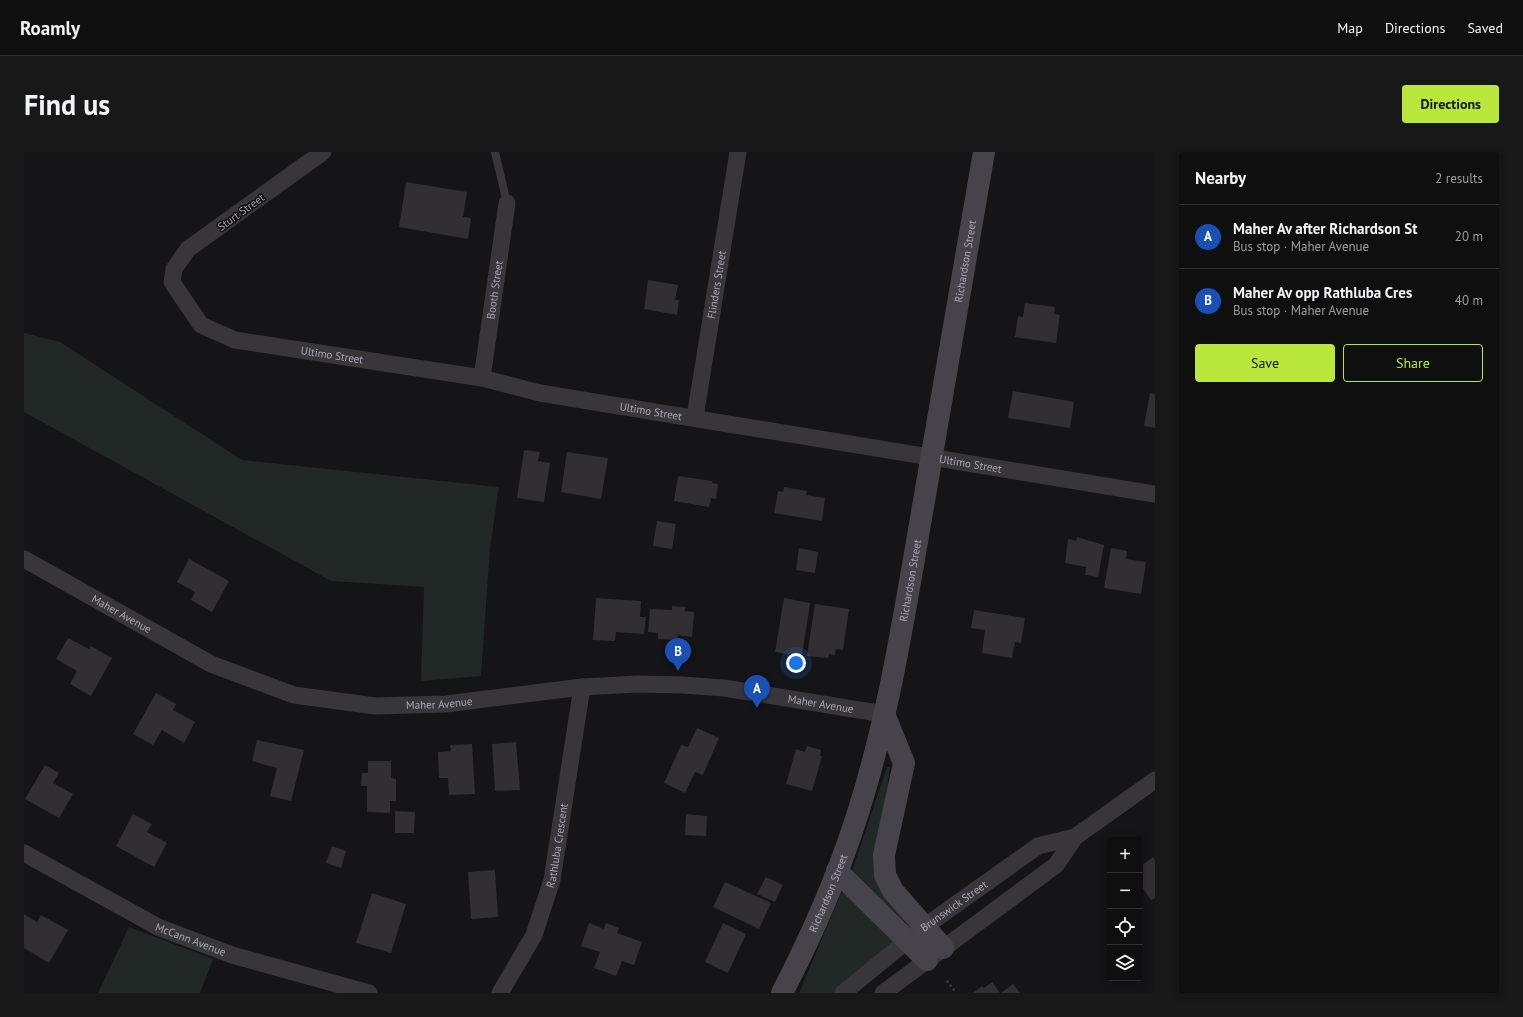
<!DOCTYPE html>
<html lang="en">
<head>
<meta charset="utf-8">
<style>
	body { margin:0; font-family:"PT Sans",sans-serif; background:#191819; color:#f1f3f6 }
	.controls { position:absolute; right:12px; bottom:12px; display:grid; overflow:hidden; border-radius:4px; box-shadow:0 2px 10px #0003 }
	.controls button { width:36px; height:36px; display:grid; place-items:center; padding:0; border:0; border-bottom:1px solid #302f30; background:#100f10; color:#f1f3f6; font:20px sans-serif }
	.you { position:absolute; left:772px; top:511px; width:14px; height:14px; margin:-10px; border:3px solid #fff; border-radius:50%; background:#1a73e8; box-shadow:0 0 0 6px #1a73e833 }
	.badge { display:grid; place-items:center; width:26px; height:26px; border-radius:50%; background:#b9e73b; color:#fff; font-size:13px; font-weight:700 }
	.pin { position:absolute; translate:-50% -33px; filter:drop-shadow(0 1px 2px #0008) }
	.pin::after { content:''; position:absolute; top:21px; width:14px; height:12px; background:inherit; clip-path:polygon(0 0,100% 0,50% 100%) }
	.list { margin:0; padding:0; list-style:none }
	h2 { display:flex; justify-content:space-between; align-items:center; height:52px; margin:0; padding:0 16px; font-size:17px }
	h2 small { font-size:13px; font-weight:400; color:#9c9c9f }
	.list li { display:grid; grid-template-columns:26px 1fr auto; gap:12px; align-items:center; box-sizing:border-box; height:64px; padding:0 16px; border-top:1px solid #302f30 }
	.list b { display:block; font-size:15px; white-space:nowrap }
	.list p { margin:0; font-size:13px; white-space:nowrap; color:#9c9c9f }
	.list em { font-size:13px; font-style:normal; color:#9c9c9f }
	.actions { display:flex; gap:8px; padding:12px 16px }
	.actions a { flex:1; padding:9px 0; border:1px solid #b9e73b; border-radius:4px; text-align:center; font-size:14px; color:#b9e73b }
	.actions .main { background:#b9e73b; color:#111 }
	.icon { flex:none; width:22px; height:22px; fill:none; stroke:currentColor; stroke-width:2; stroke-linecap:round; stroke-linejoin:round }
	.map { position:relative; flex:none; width:1131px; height:841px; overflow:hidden; border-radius:4px }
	header { display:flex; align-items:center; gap:24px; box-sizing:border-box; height:56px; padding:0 20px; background:#100f10; border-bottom:1px solid #302f30 }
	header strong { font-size:19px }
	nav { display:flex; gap:22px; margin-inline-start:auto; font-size:14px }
	.intro { display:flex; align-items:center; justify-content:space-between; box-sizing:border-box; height:96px; padding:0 24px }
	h1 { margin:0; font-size:28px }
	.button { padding:10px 18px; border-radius:4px; background:#b9e73b; color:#111; font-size:14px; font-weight:700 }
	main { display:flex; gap:24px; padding:0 24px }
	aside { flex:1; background:#100f10; border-radius:4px; box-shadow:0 2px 10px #0003 }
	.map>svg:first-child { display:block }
</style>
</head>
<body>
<header>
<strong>Roamly</strong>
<nav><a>Map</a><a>Directions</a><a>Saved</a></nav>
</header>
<div class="intro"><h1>Find us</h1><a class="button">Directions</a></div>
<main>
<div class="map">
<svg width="1131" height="841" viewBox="0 0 1131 841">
	<rect width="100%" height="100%" fill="#151416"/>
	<g fill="#212826">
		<polygon points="0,181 36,190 218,308 475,335 466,396 457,524 397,529 400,435 307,429 0,260"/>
		<polygon points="863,615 866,615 853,705 871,754 880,769 877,771 828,719"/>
		<polygon points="819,737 869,789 868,792 811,841 775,841"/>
		<polygon points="105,775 189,807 176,841 74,841"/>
	</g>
	<g fill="#312f32">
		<polygon points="382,30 443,40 439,65 447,66 444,87 375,75"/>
		<polygon points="624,128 654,133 651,148 655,148 653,163 620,157"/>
		<polygon points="1001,151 1031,155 1030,162 1036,163 1032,191 991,185 994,164 999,165"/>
		<polygon points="989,239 1050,250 1046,276 984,266"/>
		<polygon points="1126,241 1131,242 1131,276 1120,274"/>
		<polygon points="500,298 516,300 514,309 526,311 520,350 493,346"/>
		<polygon points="543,300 584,306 577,347 537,340"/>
		<polygon points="654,324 688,329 688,331 694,332 692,347 687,346 685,355 650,349"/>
		<polygon points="760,335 783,339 782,343 801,346 798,369 750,361 754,339 759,340"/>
		<polygon points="633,369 652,372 648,397 629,394"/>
		<polygon points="1053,385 1080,393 1074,425 1061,423 1062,415 1041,411 1044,387 1052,389"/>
		<polygon points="775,396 794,400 791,421 772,418"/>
		<polygon points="1087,396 1103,399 1102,407 1122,410 1117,442 1080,436"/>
		<polygon points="165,407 205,429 188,460 167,448 171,440 153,430"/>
		<polygon points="572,446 617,449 616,465 622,465 620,482 592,480 591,489 569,488"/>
		<polygon points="760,446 786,451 778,504 751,500"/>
		<polygon points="791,452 825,457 819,498 812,497 811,503 805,502 804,506 783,504"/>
		<polygon points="648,454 661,455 661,459 670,460 668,485 654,483 653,488 634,487 634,481 624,480 626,457 648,458"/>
		<polygon points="950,458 1001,466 997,491 991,490 988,506 958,501 961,478 947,476"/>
		<polygon points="44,486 65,497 67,494 88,506 67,544 46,532 53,519 32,507"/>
		<polygon points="132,541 152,552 149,558 171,570 160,591 138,578 129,593 109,582"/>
		<polygon points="673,576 695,586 679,623 671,620 661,641 640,631 657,593 664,595"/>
		<polygon points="233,588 280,598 267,649 246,644 253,616 228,609"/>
		<polygon points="492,590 496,638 471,639 468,592"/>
		<polygon points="448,592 451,642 425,643 424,626 415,626 414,600 427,599 426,593"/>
		<polygon points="783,594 797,598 796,604 798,604 788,639 762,632 772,597 781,600"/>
		<polygon points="344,609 367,609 367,626 372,627 372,649 366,649 366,661 343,660 343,634 337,634 338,621 344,621"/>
		<polygon points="21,613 35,621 29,631 49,642 35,666 1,647"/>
		<polygon points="371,659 391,660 390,681 371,681"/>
		<polygon points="109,662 128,672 123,680 143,691 130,715 92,694"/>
		<polygon points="662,662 683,664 682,684 661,683"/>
		<polygon points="308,694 322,699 317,716 302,711"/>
		<polygon points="1129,705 1131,708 1131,746 1127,748 1116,732 1117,718 1116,715"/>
		<polygon points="471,718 474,765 447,767 444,720"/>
		<polygon points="742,725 759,733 751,750 733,742"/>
		<polygon points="701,730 747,751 735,777 689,755"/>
		<polygon points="348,741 382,752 367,801 332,791"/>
		<polygon points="0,762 13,770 17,763 44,778 25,811 0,796"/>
		<polygon points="565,771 580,777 582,771 595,776 593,781 618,790 610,813 598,809 592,824 570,816 576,800 557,794"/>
		<polygon points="699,771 722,782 704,821 681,810"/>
		<polygon points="968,830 976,841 949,841 958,834 960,836"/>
		<polygon points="989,832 996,841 977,841"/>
	</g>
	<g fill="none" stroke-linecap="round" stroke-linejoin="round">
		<polyline stroke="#3d3b42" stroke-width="2.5" stroke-dasharray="2 3" stroke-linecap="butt" points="923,829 932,841"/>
		<polyline stroke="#38353b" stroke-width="8" points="471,0 483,51"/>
		<g stroke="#38353b" stroke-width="17">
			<path id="s1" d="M299,0L164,97L150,117L148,130L177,173L211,188L458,226L516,241L1131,342"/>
			<path id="s2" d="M458,226L483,51"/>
			<path id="s3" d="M671,265L714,0"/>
			<path id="s4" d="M0,407L187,512L270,543L351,554L422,552L558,535L614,532L658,533L700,536L860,562"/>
			<path id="s5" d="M0,701L134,775L208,803L345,841"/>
			<path id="s6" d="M476,841L510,783L528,728L558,535"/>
			<path id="s7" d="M819,841L900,775L1014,694L1051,685L1131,628"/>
			<polyline points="859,841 1032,713 1051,685"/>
		</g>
		<g stroke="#46444a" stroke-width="22">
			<polyline points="860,562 880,611 860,703 861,723 869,739 919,796"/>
			<polyline points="813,719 903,808"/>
			<path id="s8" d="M758,841C786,787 811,731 830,673C865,568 881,457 900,349C920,232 940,116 960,0"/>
		</g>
	</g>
	<g text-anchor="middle" stroke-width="3" stroke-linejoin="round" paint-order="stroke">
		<g font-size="11" fill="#aba7b5" stroke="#100f11">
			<text transform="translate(217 60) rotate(-36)" y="4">Sturt Street</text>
			<text dy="4" stroke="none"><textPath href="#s8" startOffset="758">Richardson Street</textPath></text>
			<text dy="4" stroke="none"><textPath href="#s3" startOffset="134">Flinders Street</textPath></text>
			<text dy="4" stroke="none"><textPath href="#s2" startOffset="89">Booth Street</textPath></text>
			<text dy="4" stroke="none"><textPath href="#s1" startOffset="391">Ultimo Street</textPath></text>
			<text dy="4" stroke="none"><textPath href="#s1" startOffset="715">Ultimo Street</textPath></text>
			<text dy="4" stroke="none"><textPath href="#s1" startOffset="1039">Ultimo Street</textPath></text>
			<text dy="4" stroke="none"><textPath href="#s8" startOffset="434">Richardson Street</textPath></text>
			<text dy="4" stroke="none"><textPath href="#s4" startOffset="112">Maher Avenue</textPath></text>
			<text dy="4" stroke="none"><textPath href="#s4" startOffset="449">Maher Avenue</textPath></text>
			<text dy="4" stroke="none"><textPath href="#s4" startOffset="833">Maher Avenue</textPath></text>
			<text dy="4" stroke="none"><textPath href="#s6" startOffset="160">Rathluba Crescent</textPath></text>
			<text dy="4" stroke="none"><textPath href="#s8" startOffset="110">Richardson Street</textPath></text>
			<text dy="4" stroke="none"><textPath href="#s7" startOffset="141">Brunswick Street</textPath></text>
			<text dy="4" stroke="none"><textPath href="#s5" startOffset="188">McCann Avenue</textPath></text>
		</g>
	</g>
</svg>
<div class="controls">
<button>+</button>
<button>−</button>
<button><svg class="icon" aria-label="locate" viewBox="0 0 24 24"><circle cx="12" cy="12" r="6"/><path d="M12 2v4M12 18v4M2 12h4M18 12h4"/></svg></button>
<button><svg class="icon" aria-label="layers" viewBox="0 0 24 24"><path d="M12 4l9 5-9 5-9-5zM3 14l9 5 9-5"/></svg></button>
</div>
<div class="you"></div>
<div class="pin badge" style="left:733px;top:556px;background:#1a4fb4">A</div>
<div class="pin badge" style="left:654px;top:519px;background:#1a4fb4">B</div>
</div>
<aside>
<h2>Nearby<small>2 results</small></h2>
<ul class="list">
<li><span class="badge" style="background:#1a4fb4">A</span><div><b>Maher Av after Richardson St</b><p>Bus stop · Maher Avenue</p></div><em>20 m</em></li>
<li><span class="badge" style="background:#1a4fb4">B</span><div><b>Maher Av opp Rathluba Cres</b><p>Bus stop · Maher Avenue</p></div><em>40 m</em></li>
</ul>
<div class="actions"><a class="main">Save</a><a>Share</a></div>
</aside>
</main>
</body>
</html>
